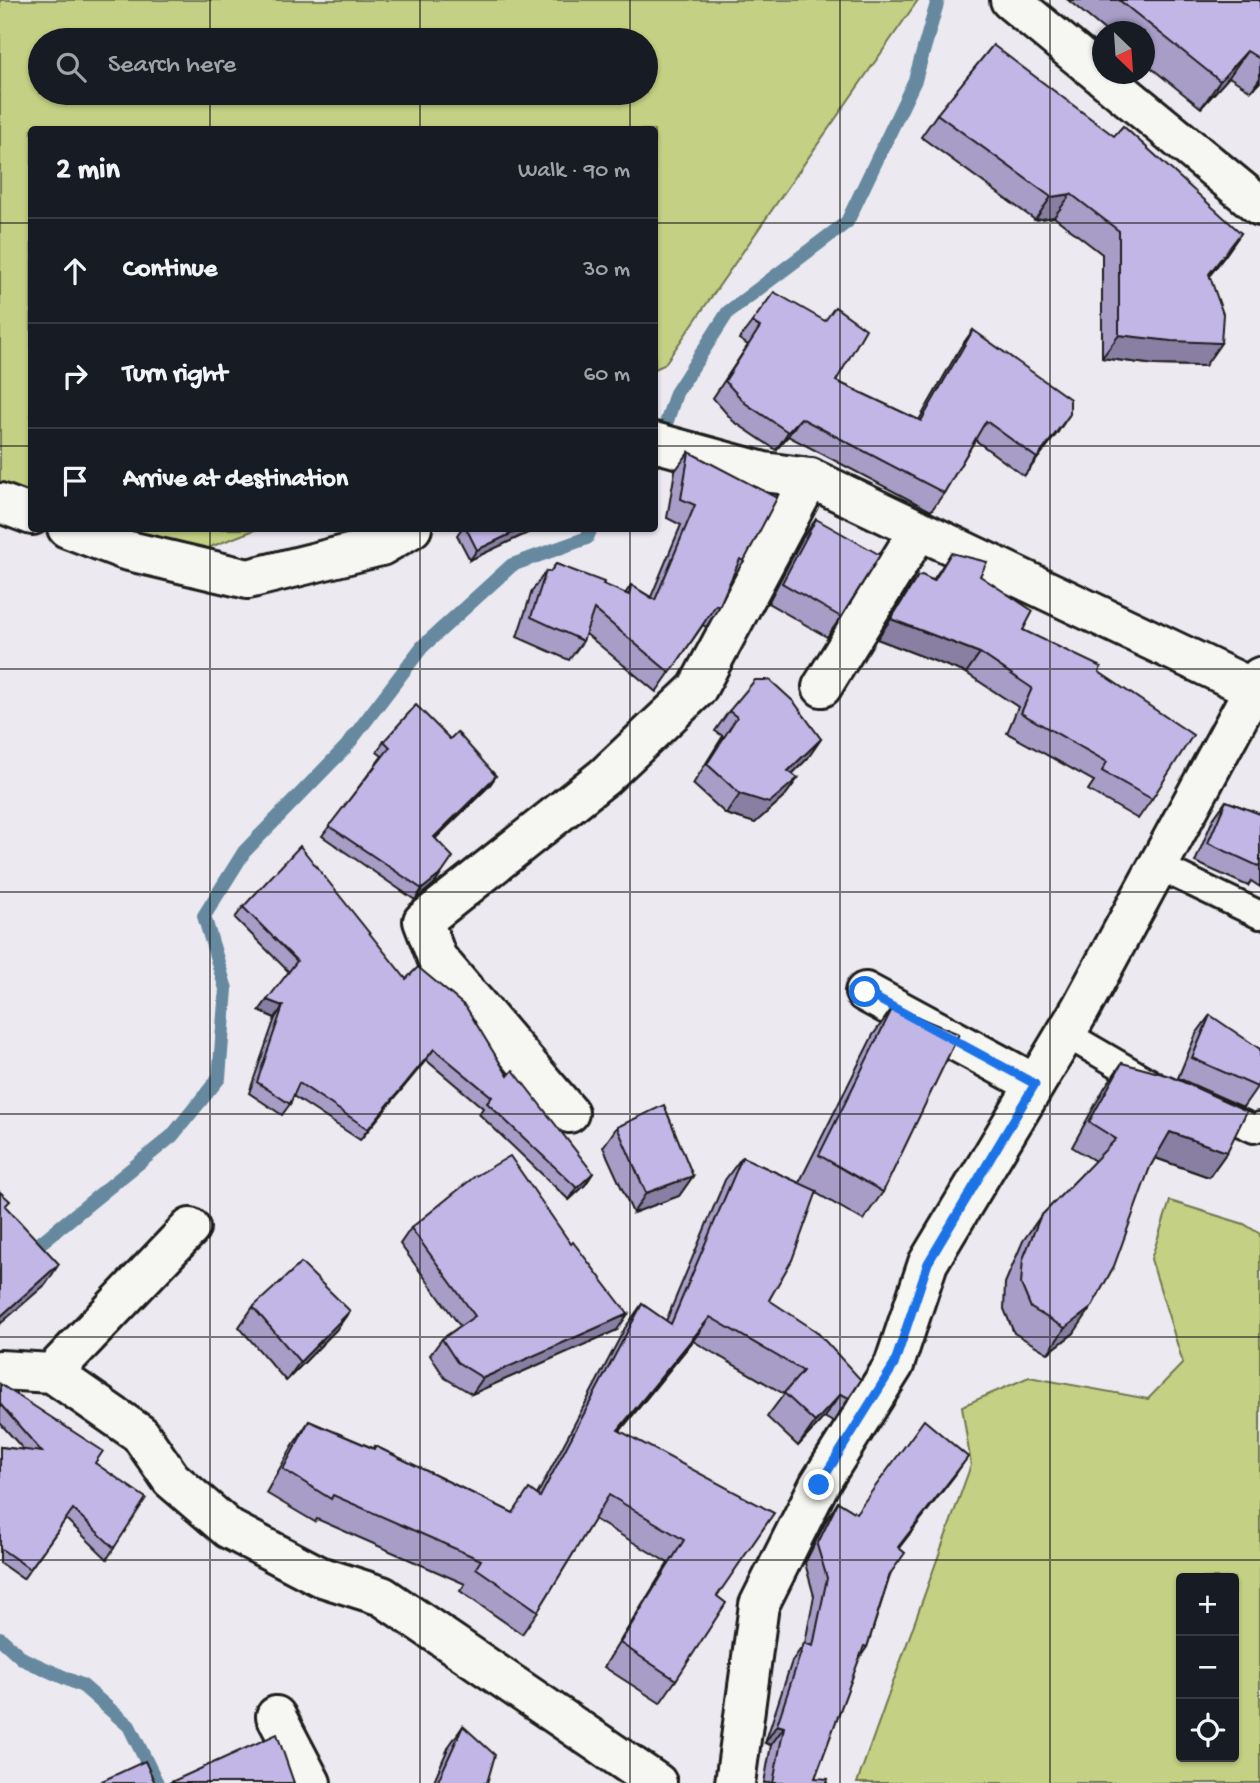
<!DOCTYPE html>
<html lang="en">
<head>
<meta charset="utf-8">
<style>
	body { margin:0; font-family:"Gochi Hand",sans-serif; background:#242831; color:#f1f3f6 }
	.controls { position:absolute; right:21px; bottom:21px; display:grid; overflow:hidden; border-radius:7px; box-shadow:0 2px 5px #0004 }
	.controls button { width:63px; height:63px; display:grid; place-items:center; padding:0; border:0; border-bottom:2px solid #363941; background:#171b24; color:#f1f3f6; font:35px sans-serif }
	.compass { position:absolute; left:1092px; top:21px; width:63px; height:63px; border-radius:50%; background:#171b24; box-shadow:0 2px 5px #0004; rotate:155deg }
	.stop { position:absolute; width:21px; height:21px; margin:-16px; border:5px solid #1a73e8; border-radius:50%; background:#fff }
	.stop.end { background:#1a73e8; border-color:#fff; box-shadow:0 2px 7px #0008 }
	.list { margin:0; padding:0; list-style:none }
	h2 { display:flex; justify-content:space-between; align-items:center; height:91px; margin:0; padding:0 28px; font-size:30px }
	h2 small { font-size:23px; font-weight:400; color:#9ea1a6 }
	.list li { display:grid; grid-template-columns:46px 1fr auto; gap:21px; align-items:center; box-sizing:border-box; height:105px; padding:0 28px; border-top:2px solid #363941 }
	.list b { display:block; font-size:26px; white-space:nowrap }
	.list em { font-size:23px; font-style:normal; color:#9ea1a6 }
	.icon { flex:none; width:38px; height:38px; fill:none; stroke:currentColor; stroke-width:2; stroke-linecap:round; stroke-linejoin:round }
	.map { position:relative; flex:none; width:1260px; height:1783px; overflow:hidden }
	.search { position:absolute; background:#171b24; box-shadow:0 2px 5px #0004; left:28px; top:28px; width:630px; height:77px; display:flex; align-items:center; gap:18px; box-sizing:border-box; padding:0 24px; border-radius:38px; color:#9ea1a6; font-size:26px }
	.panel { position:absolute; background:#171b24; box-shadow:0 2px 5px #0004; left:28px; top:126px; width:630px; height:406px; border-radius:7px }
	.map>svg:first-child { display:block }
</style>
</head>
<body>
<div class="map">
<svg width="1260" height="1783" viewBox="0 0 1260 1783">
	<rect width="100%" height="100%" fill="#ece9f0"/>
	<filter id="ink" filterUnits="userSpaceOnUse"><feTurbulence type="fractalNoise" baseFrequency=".0143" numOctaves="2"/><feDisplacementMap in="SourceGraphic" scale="14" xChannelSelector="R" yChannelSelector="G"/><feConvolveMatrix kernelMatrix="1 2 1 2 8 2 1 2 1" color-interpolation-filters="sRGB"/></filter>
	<g filter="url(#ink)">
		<g fill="#c4d083" stroke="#707650" stroke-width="2" fill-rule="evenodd">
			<path d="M0,0H918L664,365L655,369L654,130H32L31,501L0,491ZM40,40H646V93H40Z"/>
			<polygon points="117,529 257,529 195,553"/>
			<path d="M1170,1201L1244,1224L1260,1234V1783H857L971,1465L962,1406L1029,1377L1148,1399L1183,1363L1151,1259ZM1181,1578H1234V1757H1181Z"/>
		</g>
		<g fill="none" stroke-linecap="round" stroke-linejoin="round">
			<g stroke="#66899f" stroke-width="14">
				<polyline points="654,435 665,427 676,393 728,312 847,222 915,80 938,0"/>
				<polyline points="0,1276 172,1136 219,1078 226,989 204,916 244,852 346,747 422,647 512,565 587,538 591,528"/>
				<polyline points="0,1638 23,1659 83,1686 129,1726 157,1783"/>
			</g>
			<defs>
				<g id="lane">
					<polyline points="1158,866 1260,915"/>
					<polyline points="1066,1034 1152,1084"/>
					<polyline points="1210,1109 1254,1129 1260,1126"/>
				</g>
				<g id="street">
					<polyline points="1010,0 1260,206"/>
					<polyline points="654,442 764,472 810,478 1254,689"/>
					<polyline points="0,503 32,515"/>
					<polyline points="67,528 125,550 248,579 381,546 412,528"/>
					<polyline points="822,687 919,530"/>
					<polyline points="865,992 1035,1084"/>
					<polyline points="569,1113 437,958 423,921 604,777 697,689 810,478"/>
					<polyline points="0,1370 52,1373 140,1434 171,1479 229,1529 319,1576 382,1596 657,1783"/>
					<polyline points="52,1373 190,1228"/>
					<polyline points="276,1716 311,1783"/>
					<polyline points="735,1783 759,1605 819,1485 894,1365 928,1263 1081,1008 1260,677"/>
				</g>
			</defs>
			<use href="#lane" stroke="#1c1c1c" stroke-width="32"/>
			<use href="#street" stroke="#1c1c1c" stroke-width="44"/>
			<use href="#lane" stroke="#f6f6f2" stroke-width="26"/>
			<use href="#street" stroke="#f6f6f2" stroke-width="38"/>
		</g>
		<g fill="#a79dc7" stroke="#1c1c1c" stroke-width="2">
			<polygon points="1068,0 1260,0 1260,82 1251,91 1229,77 1201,108 1144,62 1144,32 1107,32"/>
			<polygon points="937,114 1241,233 1209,275 1205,366 1155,365 1102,358 1102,254 1054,217 1035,220 921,137"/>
			<polygon points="752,322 836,381 919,420 960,348 973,330 1058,432 1024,476 975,440 944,493 931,511 788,436 776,450 733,421 713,398 748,345 739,339"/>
			<polygon points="689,452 744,561 731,580 719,607 706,627 703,625 656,692 585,633 583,641 569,660 517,637 532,591 546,571 550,572 556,564 625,594 631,585 651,597 681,525 667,518 675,471"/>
			<polygon points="816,519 841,617 827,637 768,603 802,539"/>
			<polygon points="462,528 538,528 470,560 457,535"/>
			<polygon points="951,553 980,576 1023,630 1099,672 1152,799 1138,819 1088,790 1094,781 1007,733 1018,707 966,673 877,639 904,596 918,576 933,580"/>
			<polygon points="729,711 821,739 807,759 792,774 798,778 784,797 755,823 726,814 693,784 723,736 715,731"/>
			<polygon points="450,739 496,776 489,786 435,839 435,883 415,900 322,836 382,756 377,752 384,741"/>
			<polygon points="1226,801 1260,814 1260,887 1251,881 1248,886 1195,862 1213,819"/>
			<polygon points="243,907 406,979 508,1076 593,1173 585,1185 569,1200 479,1114 483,1108 426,1060 360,1140 293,1096 290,1104 282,1115 249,1093 275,1018 259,1011 289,972 235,918"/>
			<polygon points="893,1007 883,1192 863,1220 816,1193 769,1300 849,1398 833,1422 824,1417 798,1446 767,1417 784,1394 693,1341 620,1431 717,1596 676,1680 660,1703 604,1667 668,1563 594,1519 538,1611 522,1634 460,1591 465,1584 317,1519 315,1522 266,1493 293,1445 309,1421 373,1448 375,1446 513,1513 537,1495 625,1328 642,1304 666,1321 725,1180 742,1157 799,1183 873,1035"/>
			<polygon points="1210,1015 1257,1087 1243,1107 1178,1078 1196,1034"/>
			<polygon points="1122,1063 1227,1152 1209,1177 1155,1158 1150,1167 1074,1333 1048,1353 1014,1333 1004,1309 1005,1283 1023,1241 1040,1217 1095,1161 1072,1147 1105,1087"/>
			<polygon points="617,1127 693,1176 679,1196 633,1213 603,1147"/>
			<polygon points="411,1228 617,1330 472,1394 445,1378 430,1355 442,1339 460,1326 400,1244"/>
			<polygon points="253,1307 336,1330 286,1381 239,1327"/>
			<polygon points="0,1384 95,1463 114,1548 107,1559 66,1519 23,1579 0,1563 0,1447 24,1450 0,1423"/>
			<polygon points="955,1475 899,1548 867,1647 859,1659 815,1778 827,1783 764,1783 771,1745 765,1743 792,1661 805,1643 814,1596 805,1563 826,1521 838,1502 856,1513"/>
			<polygon points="463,1726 487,1783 433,1783 449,1746"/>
		</g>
		<g fill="#887fa2" stroke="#1c1c1c" stroke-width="2">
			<polygon points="1247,51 1229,77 1201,108 1220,81"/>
			<polygon points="1260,78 1260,82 1251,91"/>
			<polygon points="1071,194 1054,217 1035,220 1051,197"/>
			<polygon points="1241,233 1225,256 1193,297 1209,274"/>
			<polygon points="1119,335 1221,343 1205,366 1155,365 1102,358"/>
			<polygon points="1070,414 1058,432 1024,476 1037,458"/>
			<polygon points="801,418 788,436 776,450 788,432"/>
			<polygon points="523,528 538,528 470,560 477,550"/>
			<polygon points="891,619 980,653 966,673 877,639"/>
			<polygon points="821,739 807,759 775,791 788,771"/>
			<polygon points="496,776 489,786 426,847 434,837"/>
			<polygon points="798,778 784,797 755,823 726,814 740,794"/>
			<polygon points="442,873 435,883 415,900 422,889"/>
			<polygon points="267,1000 283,1006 275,1018 259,1011"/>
			<polygon points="434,1049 426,1060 360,1140 368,1129"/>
			<polygon points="1170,1132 1227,1152 1209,1177 1153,1157"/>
			<polygon points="593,1173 585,1185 569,1200 577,1188"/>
			<polygon points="693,1176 679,1196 633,1213 646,1193"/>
			<polygon points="59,1264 46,1284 0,1324 0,1317"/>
			<polygon points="1091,1308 1074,1333 1048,1353 1065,1328"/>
			<polygon points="350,1311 336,1330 286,1381 300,1362"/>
			<polygon points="628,1314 617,1330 472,1394 483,1378"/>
			<polygon points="710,1317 693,1341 601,1454 618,1430"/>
			<polygon points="841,1394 824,1417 798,1446 815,1422"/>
			<polygon points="968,1457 955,1475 885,1565 898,1547"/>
			<polygon points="777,1725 784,1727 771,1745 765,1743"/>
		</g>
		<g fill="#c2b6e7" stroke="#1c1c1c" stroke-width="2">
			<polygon points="1119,0 1260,0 1260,59 1247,51 1220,81"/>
			<polygon points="993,45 1114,136 1123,126 1241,233 1209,274 1223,314 1221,343 1171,341 1119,335 1119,231 1071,194 1051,197 937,114"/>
			<polygon points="774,292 825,321 835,307 866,329 836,381 921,421 973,330 1070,399 1070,414 1037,458 986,421 944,493 801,418 788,432 745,403 725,381 760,327 752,322"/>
			<polygon points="689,452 777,498 744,561 740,559 719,607 716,605 670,673 594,609 583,641 531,617 546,571 550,572 556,564 604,582 603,584 629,595 631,585 655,600 695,505 681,499"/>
			<polygon points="816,519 880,555 841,617 782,583"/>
			<polygon points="466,528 523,528 477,550"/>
			<polygon points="951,553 987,562 980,576 1033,611 1023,630 1101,667 1099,672 1193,735 1152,799 1102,771 1107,762 1021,713 1032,688 980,653 891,619 918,576 922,575 934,581"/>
			<polygon points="755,680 770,680 794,702 821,739 788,771 798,778 769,803 740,794 707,764 737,717 729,711"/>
			<polygon points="416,705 450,739 457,732 496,776 434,837 453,857 442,873 422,889 329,826 390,747 384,741"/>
			<polygon points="1226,801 1260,814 1260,867 1208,843"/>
			<polygon points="300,846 406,979 418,967 466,1007 508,1076 513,1070 593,1173 577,1188 487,1103 492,1097 434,1049 368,1129 299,1083 290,1104 257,1082 283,1006 267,1000 297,961 243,907"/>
			<polygon points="893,1007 959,1034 883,1192 819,1155"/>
			<polygon points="1210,1015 1260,1049 1260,1080 1257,1087 1192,1058"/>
			<polygon points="1122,1063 1170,1076 1247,1111 1227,1152 1170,1132 1150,1167 1114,1266 1091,1308 1065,1328 1031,1308 1021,1284 1023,1259 1040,1217 1116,1139 1089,1122"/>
			<polygon points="664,1105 693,1176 646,1193 617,1127"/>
			<polygon points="510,1156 571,1244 573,1242 628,1314 483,1378 457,1362 442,1339 475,1316 411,1228 474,1177"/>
			<polygon points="742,1157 817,1191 792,1260 769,1300 816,1331 861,1380 849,1398 841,1394 815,1422 784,1393 803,1371 710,1317 618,1430 774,1513 717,1596 726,1603 676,1680 620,1643 684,1540 609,1495 538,1611 476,1568 481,1560 333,1495 331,1499 283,1469 309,1421 374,1449 375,1446 513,1513 529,1489 540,1497 642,1304 671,1324"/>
			<polygon points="0,1192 10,1201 5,1206 59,1264 0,1317"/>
			<polygon points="301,1263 350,1311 300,1362 253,1307"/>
			<polygon points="0,1384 103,1451 95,1463 146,1498 114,1548 73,1509 30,1569 0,1548 0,1447 42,1452 0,1404"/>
			<polygon points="924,1420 968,1457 898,1547 905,1553 890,1574 867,1647 864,1646 815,1778 828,1779 827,1783 773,1783 784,1727 777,1725 804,1643 813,1646 827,1578 817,1545 838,1502 856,1513"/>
			<polygon points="463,1726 495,1755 487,1783 437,1783"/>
			<polygon points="277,1734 294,1783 169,1783"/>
			<polygon points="145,1761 155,1783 103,1783 102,1781"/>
		</g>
	</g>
	<g fill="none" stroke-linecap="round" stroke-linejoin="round" filter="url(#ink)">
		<polyline stroke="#1a73e8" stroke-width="9" points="819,1485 894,1365 928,1263 1035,1084 865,992"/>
	</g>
	<path fill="none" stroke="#1c1c1c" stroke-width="2" stroke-opacity="0.55" d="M210,0V40M420,0V40M630,0V40M840,0V1783M1050,0V1783M210,93V130M420,93V130M630,93V130M0,223H32M654,223H1260M0,446H32M654,446H1260M210,528V1783M420,528V1783M630,528V1783M0,669H1260M0,892H1260M0,1114H1260M0,1337H1260M0,1560H1260"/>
</svg>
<div class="controls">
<button>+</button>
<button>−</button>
<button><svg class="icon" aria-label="locate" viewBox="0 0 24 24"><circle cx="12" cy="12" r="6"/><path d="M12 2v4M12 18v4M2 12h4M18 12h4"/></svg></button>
</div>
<svg class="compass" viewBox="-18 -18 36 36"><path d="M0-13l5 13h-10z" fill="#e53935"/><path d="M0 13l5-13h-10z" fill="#9ea1a6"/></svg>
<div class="stop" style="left:865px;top:992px"></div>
<div class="stop end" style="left:819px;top:1485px"></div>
<div class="search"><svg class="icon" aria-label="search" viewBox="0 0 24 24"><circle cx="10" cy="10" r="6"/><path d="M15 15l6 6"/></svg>Search here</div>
<section class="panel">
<h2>2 min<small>Walk · 90 m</small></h2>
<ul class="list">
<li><svg class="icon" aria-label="ahead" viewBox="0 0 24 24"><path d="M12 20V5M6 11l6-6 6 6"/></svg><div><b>Continue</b></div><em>30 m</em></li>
<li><svg class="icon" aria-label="right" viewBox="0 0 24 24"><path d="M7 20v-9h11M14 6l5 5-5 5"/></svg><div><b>Turn right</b></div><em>60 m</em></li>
<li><svg class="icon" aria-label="arrive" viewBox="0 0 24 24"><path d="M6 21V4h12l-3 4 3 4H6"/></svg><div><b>Arrive at destination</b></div></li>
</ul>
</section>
</div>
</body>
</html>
